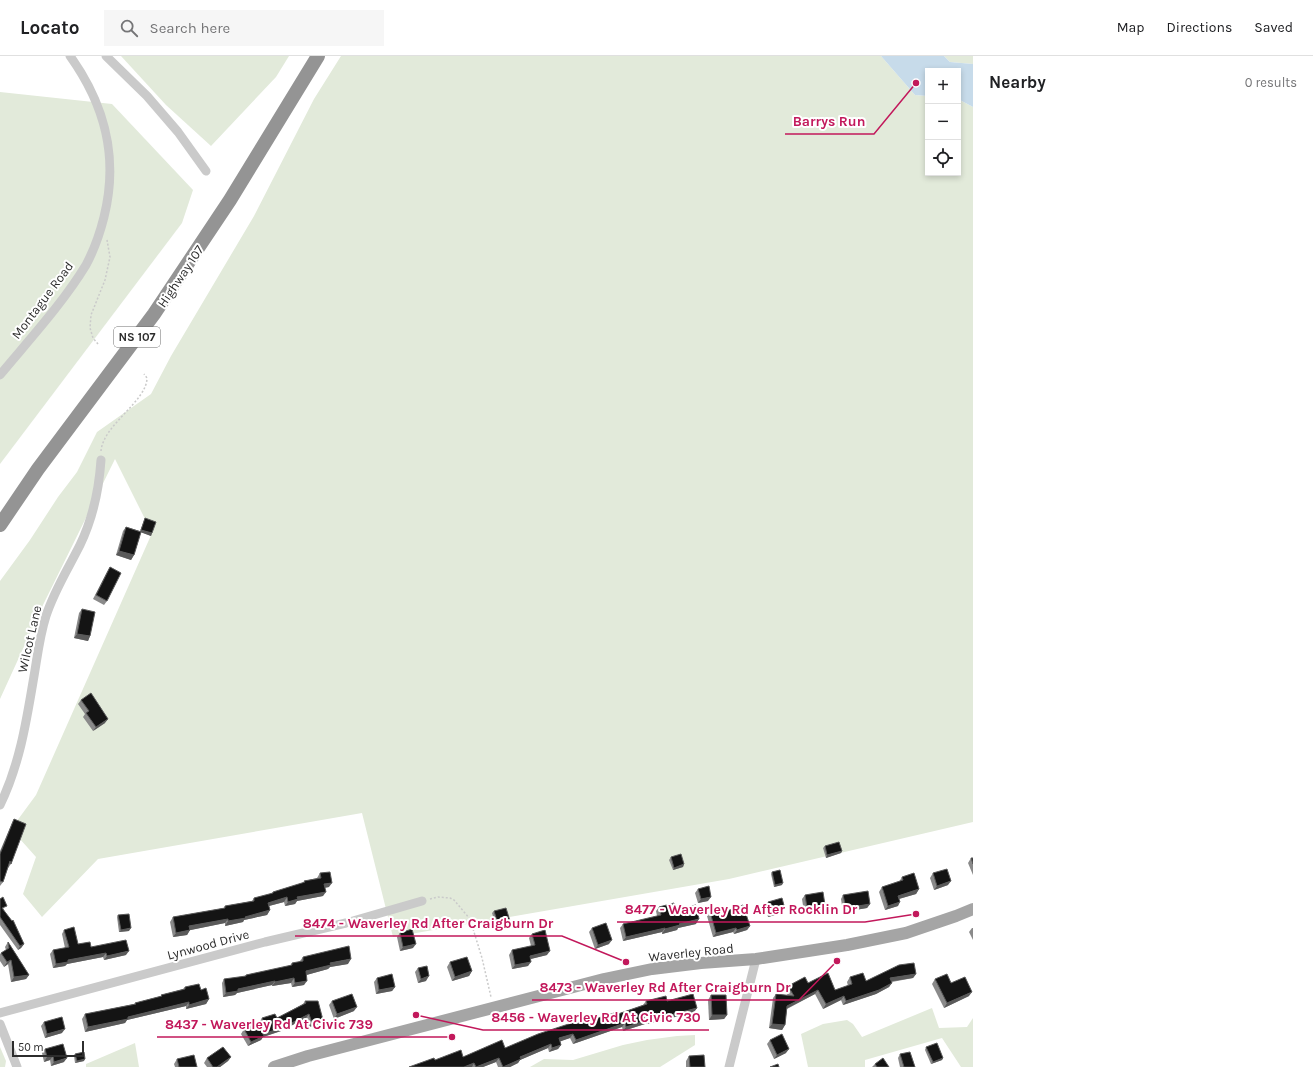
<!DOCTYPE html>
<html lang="en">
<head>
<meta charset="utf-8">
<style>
	body { margin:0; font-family:Karla,sans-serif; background:#f6f6f6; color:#202124 }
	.controls { position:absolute; right:12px; top:12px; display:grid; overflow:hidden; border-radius:0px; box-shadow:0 2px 6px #0003 }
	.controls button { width:36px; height:36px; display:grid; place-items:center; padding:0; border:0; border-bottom:1px solid #e0e0e0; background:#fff; color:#202124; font:20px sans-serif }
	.scale { position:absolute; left:12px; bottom:10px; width:72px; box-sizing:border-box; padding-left:4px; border:2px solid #2d2d2d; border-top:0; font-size:11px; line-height:14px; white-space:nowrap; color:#2d2d2d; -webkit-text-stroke:3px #fff; paint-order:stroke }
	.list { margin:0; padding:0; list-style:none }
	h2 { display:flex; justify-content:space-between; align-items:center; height:52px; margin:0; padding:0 16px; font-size:17px }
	h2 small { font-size:13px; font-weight:400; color:#757577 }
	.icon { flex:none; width:22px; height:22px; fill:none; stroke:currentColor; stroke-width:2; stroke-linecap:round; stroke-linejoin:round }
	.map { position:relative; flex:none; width:973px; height:1011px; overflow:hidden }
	header { display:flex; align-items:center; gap:24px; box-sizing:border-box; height:56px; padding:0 20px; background:#fff; border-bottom:1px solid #e0e0e0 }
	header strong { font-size:19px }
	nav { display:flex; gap:22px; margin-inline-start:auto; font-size:14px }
	.search { width:280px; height:36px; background:#f6f6f6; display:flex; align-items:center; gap:10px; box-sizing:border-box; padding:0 14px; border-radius:0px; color:#757577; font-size:15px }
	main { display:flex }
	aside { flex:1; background:#fff }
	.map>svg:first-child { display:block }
</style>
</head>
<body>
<header>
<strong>Locato</strong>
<div class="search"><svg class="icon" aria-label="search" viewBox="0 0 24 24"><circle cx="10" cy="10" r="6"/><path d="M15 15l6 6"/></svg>Search here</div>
<nav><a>Map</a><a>Directions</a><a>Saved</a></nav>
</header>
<main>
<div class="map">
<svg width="973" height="1011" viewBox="0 0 973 1011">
	<rect width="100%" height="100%" fill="#fff"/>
	<g fill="#e2eada">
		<polygon points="121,0 289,0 276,21 211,90 166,49"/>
		<polygon points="341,0 881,0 915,39 928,40 928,117 958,117 958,43 973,51 973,766 729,823 393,881 362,757 98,803 42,861 23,838 36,801 11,773 36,739 152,477 115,403 43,549 0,643 0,525 30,484 58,441 77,416 97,376 151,338 171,300 254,160 314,43"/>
		<polygon points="944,0 973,0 973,8 950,6"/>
		<polygon points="0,36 112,48 193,134 182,167 0,408"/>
		<polygon points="932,952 939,972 967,971 973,962 973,1011 961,1011 942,982 865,1004 865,1011 808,1011 801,978 823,968 847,964 853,968 862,981"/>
		<polygon points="695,979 695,989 660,1011 530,1011 544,1003 573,1004 623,989 647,984 677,980"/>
		<polygon points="135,987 139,1011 86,1011 86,1008"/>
		<polygon points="0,991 6,1005 5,1011 0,1011"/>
	</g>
	<polygon fill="#c7dbea" points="881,0 944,0 950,6 973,8 973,51 958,43 958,15 928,15 928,40 915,39"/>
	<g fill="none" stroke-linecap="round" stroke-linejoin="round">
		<g stroke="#cacaca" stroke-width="1.5" stroke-dasharray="2 2" stroke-linecap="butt">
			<polyline points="98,288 93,282 90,272 91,259 105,224 110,201 107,184"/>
			<path d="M101,395C103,369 147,345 147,322L144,318"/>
			<polyline points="430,843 438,841 450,842 454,844 470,863 482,902 491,941"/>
		</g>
		<g stroke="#cacaca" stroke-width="9">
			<polyline points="106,0 147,40 178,76 206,115"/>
			<path d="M0,319C29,284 63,247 86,209C94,194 100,177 104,161C119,101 105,49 70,0"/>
			<path d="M0,749C19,710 26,668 33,626C37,604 39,582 46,560C54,535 68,513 80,489C93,462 99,434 101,404"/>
			<polyline points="0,957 265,886 346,867 422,845"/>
			<polyline points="0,968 17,1011"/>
			<polyline points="729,1011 756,903"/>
		</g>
		<polyline stroke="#a5a5a5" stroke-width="12" points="274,1011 308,1000 604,923 652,913 701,907 756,903 847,889 906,877 956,860 973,853"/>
		<polyline stroke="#949494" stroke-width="14" points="0,469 38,413 154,258 230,144 318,0"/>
	</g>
	<g fill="#8a8a8a">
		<polygon points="145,462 152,477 151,480 141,476 134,499 131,504 116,499 123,475 126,471 140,475 144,465"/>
		<polygon points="110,511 107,545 104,549 93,543 107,516"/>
		<polygon points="82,553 90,580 88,585 74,582 79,557"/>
		<polygon points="81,644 105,667 93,675 83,661 85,658 78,648"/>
		<polygon points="14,763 11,808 8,812 8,811 3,826 0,830 0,795 12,767"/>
		<polygon points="825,790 842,795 841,797 826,802 823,792"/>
		<polygon points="671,801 684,808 683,811 673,814 669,804"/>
		<polygon points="971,802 973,802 973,819 968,807"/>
		<polygon points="772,816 782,829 774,831 771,818"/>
		<polygon points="320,817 329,831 325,832 323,840 297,845 295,848 285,850 284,846 269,850 270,854 267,859 244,864 243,866 225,870 225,867 190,874 187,879 173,881 170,866 173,861 224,852 225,850 252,845 254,842 271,838 273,836 303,827 304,825 317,822"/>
		<polygon points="933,817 948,829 934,834 930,822"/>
		<polygon points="902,821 919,833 916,838 899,843 898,850 885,854 879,836 882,831 899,826"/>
		<polygon points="698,833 708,845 698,847 695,837"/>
		<polygon points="805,839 822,854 804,856 802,843"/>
		<polygon points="843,839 870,848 867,852 843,856 841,843"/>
		<polygon points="0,843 4,854 24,888 21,892 18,894 0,869"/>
		<polygon points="768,846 785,853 782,857 768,861 765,850"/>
		<polygon points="659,851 675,853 696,868 678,872 677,874 662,878 662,876 623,885 620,872 623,868 657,860 656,855"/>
		<polygon points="494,855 508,867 496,871 492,857"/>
		<polygon points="710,856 724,856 750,870 747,874 734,878 733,876 713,881 707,860"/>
		<polygon points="118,859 129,875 119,876 117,861"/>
		<polygon points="592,872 609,888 595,893 589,876"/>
		<polygon points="972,872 973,872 973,884 969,876"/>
		<polygon points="64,874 78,888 126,899 104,904 103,901 67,908 65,910 53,912 50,898 53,894 65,892 62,878"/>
		<polygon points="400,877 413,892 400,895 397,881"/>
		<polygon points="532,878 547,899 530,903 528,910 512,913 509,899 512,894 531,890 529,882"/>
		<polygon points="8,886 29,919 26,923 11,926 8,908 4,911 0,905 0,898 6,894 5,891"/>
		<polygon points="303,901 348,908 330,911 328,913 306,919 304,929 292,931 291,927 272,930 272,929 237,937 235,939 223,941 222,927 224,923 244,921 246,919 290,910 292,907 300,906 300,905"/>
		<polygon points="450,906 472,915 469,920 452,925 447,911"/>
		<polygon points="418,912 426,925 418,927 415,916"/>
		<polygon points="916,918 913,922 892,926 889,931 876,938 843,949 841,944 823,953 815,938 787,953 785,969 782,974 769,972 773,942 776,938 788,940 785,934 788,930 808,927 835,934 848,930 847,926 850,921 866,925"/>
		<polygon points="377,922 395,931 392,935 376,938 374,926"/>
		<polygon points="935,923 951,927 969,940 944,952 932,928"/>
		<polygon points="185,931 201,934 209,943 206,948 186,953 186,950 127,964 125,967 85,976 82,963 85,958 134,948 135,947 161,940 161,939 183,933"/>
		<polygon points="711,939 727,959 724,963 709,964 708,944"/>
		<polygon points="305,945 323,964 320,968 309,971 306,962 281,975 263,981 261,984 248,990 241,978 244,973 260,965 262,962 277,962 303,948"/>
		<polygon points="332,945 354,955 334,963 329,949"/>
		<polygon points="646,945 667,945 697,952 694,956 648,968 648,967 623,975 622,971 573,988 570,982 560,985 561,989 558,993 549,996 548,992 520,1004 518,1007 510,1011 498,1011 496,1006 483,1011 409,1011 435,1004 463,1001 505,992 588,965 615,959 643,949"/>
		<polygon points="44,966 62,977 45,982 41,970"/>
		<polygon points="770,984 786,997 774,1003 767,988"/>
		<polygon points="926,991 943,1002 942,1004 931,1008 925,994"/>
		<polygon points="45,993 64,1006 51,1010 50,1004 44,1006 42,997"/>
		<polygon points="75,998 84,1005 75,1007 74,1000"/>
		<polygon points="900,998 915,1011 900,1011 898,1002"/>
		<polygon points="689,1000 705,1011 686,1011 686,1005"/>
		<polygon points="231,1001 228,1005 220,1011 207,1011 204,1007 207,1002"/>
		<polygon points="177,1003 197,1011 175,1011 174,1008"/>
		<polygon points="875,1008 889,1011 872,1011"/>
	</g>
	<g fill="#5a5a5a">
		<polygon points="141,474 152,477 151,480 140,476"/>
		<polygon points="119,495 134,499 131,504 116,499"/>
		<polygon points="77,578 90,580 88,585 74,582"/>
		<polygon points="108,663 105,667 93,675 96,671"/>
		<polygon points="842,795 841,797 826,802 827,799"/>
		<polygon points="684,808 683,811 673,814 674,812"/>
		<polygon points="951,825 948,829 934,834 937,830"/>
		<polygon points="332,827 329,831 321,832 324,828"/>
		<polygon points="783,827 782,829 774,831 775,829"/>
		<polygon points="919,833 916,838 895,844 898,840"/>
		<polygon points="326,836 323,840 297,845 295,848 285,850 288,846 297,841"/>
		<polygon points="287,841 284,846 265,851 268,847"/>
		<polygon points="711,841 708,845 698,847 701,843"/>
		<polygon points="900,846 898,850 885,854 888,850"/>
		<polygon points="870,848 867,852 843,856 846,852"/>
		<polygon points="825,849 822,854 804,856 807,852"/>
		<polygon points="785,853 782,857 768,861 771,857"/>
		<polygon points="270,854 267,859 244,864 243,866 225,870 228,865"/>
		<polygon points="228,863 225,867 186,875 189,870"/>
		<polygon points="699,863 696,868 678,872 677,874 662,878 665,873 679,868"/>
		<polygon points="510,865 508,867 496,871 498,868"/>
		<polygon points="750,870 747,874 734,878 737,874"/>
		<polygon points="131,872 129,875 119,876 121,874"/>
		<polygon points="665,872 662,876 623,885 626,881"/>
		<polygon points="736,872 733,876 713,881 716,877"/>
		<polygon points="190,874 187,879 173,881 176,877"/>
		<polygon points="612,884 609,888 595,893 598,889"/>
		<polygon points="24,888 21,892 18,894 20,890"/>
		<polygon points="416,888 413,892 400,895 403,891"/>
		<polygon points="129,895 126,899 104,904 107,900"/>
		<polygon points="550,895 547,899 527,904 530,900"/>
		<polygon points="106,897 103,901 67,908 65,910 53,912 56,908 68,904"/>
		<polygon points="351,903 348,908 330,911 328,913 303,920 306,915 330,907"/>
		<polygon points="11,904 8,908 4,911 7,906"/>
		<polygon points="531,906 528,910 512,913 515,909"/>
		<polygon points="472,915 469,920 452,925 455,921"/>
		<polygon points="916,918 913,922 887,926 890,922"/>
		<polygon points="29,919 26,923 11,926 14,921"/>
		<polygon points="429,920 426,925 418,927 421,923"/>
		<polygon points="294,922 291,927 272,930 275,926"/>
		<polygon points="275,925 272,929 237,937 235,939 223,941 226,937 238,933"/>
		<polygon points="307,925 304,929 292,931 295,927"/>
		<polygon points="892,927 889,931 876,938 843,949 846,945"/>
		<polygon points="395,931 392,935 376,938 379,934"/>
		<polygon points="818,934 815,938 784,954 787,950"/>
		<polygon points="972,936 969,940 944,952 947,947"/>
		<polygon points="844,940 841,944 823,953 826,948"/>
		<polygon points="209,943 206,948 186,953 189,949"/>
		<polygon points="189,946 186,950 127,964 125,967 85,976 88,971 128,961"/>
		<polygon points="357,951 354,955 334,963 337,958"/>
		<polygon points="697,952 694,956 648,968 651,964"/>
		<polygon points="309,958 306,962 281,975 263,981 261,984 248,990 251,986 263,978"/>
		<polygon points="712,959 727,959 724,963 709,964"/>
		<polygon points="651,963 648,967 623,975 626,971"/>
		<polygon points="323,964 320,968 309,971 312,967"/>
		<polygon points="625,967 622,971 573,988 576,984"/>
		<polygon points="772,968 785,969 782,974 769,972"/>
		<polygon points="65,973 62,977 45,982 47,978"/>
		<polygon points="573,978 570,982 556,987 559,982"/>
		<polygon points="551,988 548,992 520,1004 518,1007 510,1011 503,1011 520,1001"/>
		<polygon points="561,989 558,993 549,996 552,992"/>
		<polygon points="789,993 786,997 774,1003 777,999"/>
		<polygon points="53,1000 50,1004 44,1006 47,1001"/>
		<polygon points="231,1001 228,1005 220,1011 217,1011"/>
		<polygon points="67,1002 64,1006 51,1010 54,1006"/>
		<polygon points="499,1002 496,1006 483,1011 476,1011"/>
		<polygon points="943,1002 942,1004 931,1008 933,1006"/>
		<polygon points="85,1003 84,1005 75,1007 77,1005"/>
		<polygon points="474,1007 472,1011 464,1011"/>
	</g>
	<g fill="#141414" stroke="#5a5a5a">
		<polygon points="145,462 156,466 152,477 141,474"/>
		<polygon points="126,471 141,476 134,499 119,495"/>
		<polygon points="110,511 121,517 107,545 96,539"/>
		<polygon points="82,553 95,556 90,580 77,578"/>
		<polygon points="91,637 108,663 96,671 86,657 89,655 81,644"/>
		<polygon points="14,763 26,768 11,808 10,805 3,826 0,825 0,798"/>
		<polygon points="839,786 842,795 827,799 825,790"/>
		<polygon points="681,798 684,808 674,812 671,801"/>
		<polygon points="971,802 973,802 973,808"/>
		<polygon points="947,813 951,825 937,830 933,817"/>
		<polygon points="780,814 783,827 775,829 772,816"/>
		<polygon points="330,816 332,827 324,828 326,836 297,841 298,843 288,846 287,841 268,847 270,854 245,861 246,862 228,865 228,863 189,870 190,874 176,877 173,861 225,852 225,850 254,845 254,842 273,837 273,836 305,826 304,825 321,822 320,817"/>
		<polygon points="914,817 919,833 898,840 900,846 888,850 882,831 903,824 902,821"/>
		<polygon points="709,830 711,841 701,843 698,833"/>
		<polygon points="868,835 870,848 846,852 843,839"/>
		<polygon points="823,836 825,849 807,852 805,839"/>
		<polygon points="3,841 7,850 2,852 12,865 13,864 24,888 20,890 0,861 0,843"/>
		<polygon points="782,842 785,853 771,857 768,846"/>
		<polygon points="674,847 675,853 696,849 699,863 679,868 680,869 665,873 665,872 626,881 623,868 661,859 659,851"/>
		<polygon points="743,849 750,870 737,874 736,872 716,877 710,856 723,852 724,856"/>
		<polygon points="506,852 510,865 498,868 494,855"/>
		<polygon points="129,858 131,872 121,874 118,859"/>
		<polygon points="606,867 612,884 598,889 592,872"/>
		<polygon points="74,871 78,888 90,886 91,891 126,884 129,895 107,900 106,897 68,904 68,906 56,908 53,894 69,891 64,874"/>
		<polygon points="412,873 416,888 403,891 400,877"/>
		<polygon points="545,874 550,895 530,900 531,906 515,909 512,894 535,889 532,878"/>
		<polygon points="8,886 17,900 29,919 14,921 11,904 7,906 1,897 9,892"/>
		<polygon points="349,890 351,903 330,907 331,909 306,915 307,925 295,927 294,922 275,926 275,925 238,933 238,935 226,937 224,923 246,920 246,919 292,909 292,907 303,905 303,901"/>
		<polygon points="467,901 472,915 455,921 450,906"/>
		<polygon points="914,907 916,918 890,922 892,927 879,934 846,945 844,940 826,948 818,934 787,950 785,969 772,968 776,938 794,940 788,930 805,921 808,927 828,917 835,934 852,928 850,921 863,917 866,925 899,909"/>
		<polygon points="427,910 429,920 421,923 418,912"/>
		<polygon points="392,918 395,931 379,934 377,922"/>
		<polygon points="947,918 951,927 965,921 972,936 947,947 935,923"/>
		<polygon points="199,928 201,934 206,932 209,943 189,949 189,946 128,961 128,963 88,971 85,958 136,948 135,947 162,940 161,939 185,933 185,931"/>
		<polygon points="352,938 357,951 337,958 332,945"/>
		<polygon points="693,938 697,952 651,964 651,963 626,971 625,967 576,984 573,978 559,982 561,989 552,992 551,988 520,1001 521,1003 503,1011 499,1002 476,1011 474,1007 464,1011 409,1011 434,1002 435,1004 461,994 463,1001 502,984 505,992 538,978 587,962 588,965 614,957 615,959 647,948 646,945 666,940 667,945"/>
		<polygon points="711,939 726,939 727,959 712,959"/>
		<polygon points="305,945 318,945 323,964 312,967 309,958 284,971 263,978 264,980 251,986 244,973 263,964 262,962 275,958 277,962 306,947"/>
		<polygon points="62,961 65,973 47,978 44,966"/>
		<polygon points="782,978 789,993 777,999 770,984"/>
		<polygon points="937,987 943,1002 933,1006 926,991"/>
		<polygon points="63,988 67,1002 54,1006 53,1000 47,1001 45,993"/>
		<polygon points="223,991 231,1001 217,1011 213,1011 207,1002"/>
		<polygon points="84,996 85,1003 77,1005 75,998"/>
		<polygon points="910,996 915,1011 904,1011 900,998"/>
		<polygon points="194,999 197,1011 179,1011 177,1003"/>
		<polygon points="704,999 705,1011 690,1011 689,1000"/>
		<polygon points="883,1002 889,1011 877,1011 875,1008"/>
		<polygon points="778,1008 779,1011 770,1011"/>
	</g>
	<g text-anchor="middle" stroke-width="4" stroke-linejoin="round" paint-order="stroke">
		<rect fill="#fff" stroke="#6c6c6c" stroke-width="1" x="114" y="271" width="46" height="20" rx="3"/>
		<g font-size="12" font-weight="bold" fill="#2d2d2d">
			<text x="137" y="285">NS 107</text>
		</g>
		<g font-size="13" fill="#2d2d2d" stroke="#fff">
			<text transform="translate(180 220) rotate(-56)" y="5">Highway 107</text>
			<text transform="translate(42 244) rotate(-53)" y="5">Montague Road</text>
			<text transform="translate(29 583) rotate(-77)" y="5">Wilcot Lane</text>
			<text transform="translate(208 888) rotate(-15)" y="5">Lynwood Drive</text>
			<text transform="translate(691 896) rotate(-6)" y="5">Waverley Road</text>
		</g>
	</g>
	<path fill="none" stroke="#c2185b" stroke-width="1.5" d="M916 27L874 78H785M916 858L865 866H617M626 906L562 880H295M837 905L799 944H532M416 959L483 974H709M452 981L381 981H157"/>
	<g fill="#c2185b" stroke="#fff" stroke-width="1.5">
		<circle cx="916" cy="27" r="4"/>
		<circle cx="916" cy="858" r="4"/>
		<circle cx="626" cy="906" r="4"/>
		<circle cx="837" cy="905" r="4"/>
		<circle cx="416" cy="959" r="4"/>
		<circle cx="452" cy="981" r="4"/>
	</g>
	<g font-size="14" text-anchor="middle" font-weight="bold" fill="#c2185b" stroke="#fff" stroke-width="4" stroke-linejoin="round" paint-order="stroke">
		<text x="829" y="70">Barrys Run</text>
		<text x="741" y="858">8477 - Waverley Rd After Rocklin Dr</text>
		<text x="428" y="872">8474 - Waverley Rd After Craigburn Dr</text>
		<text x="665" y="936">8473 - Waverley Rd After Craigburn Dr</text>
		<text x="596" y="966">8456 - Waverley Rd At Civic 730</text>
		<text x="269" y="973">8437 - Waverley Rd At Civic 739</text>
	</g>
</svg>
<div class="controls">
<button>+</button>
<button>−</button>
<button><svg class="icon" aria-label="locate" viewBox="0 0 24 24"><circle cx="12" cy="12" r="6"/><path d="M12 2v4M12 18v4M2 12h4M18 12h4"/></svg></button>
</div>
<div class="scale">50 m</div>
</div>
<aside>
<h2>Nearby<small>0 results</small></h2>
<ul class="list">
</ul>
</aside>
</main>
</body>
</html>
